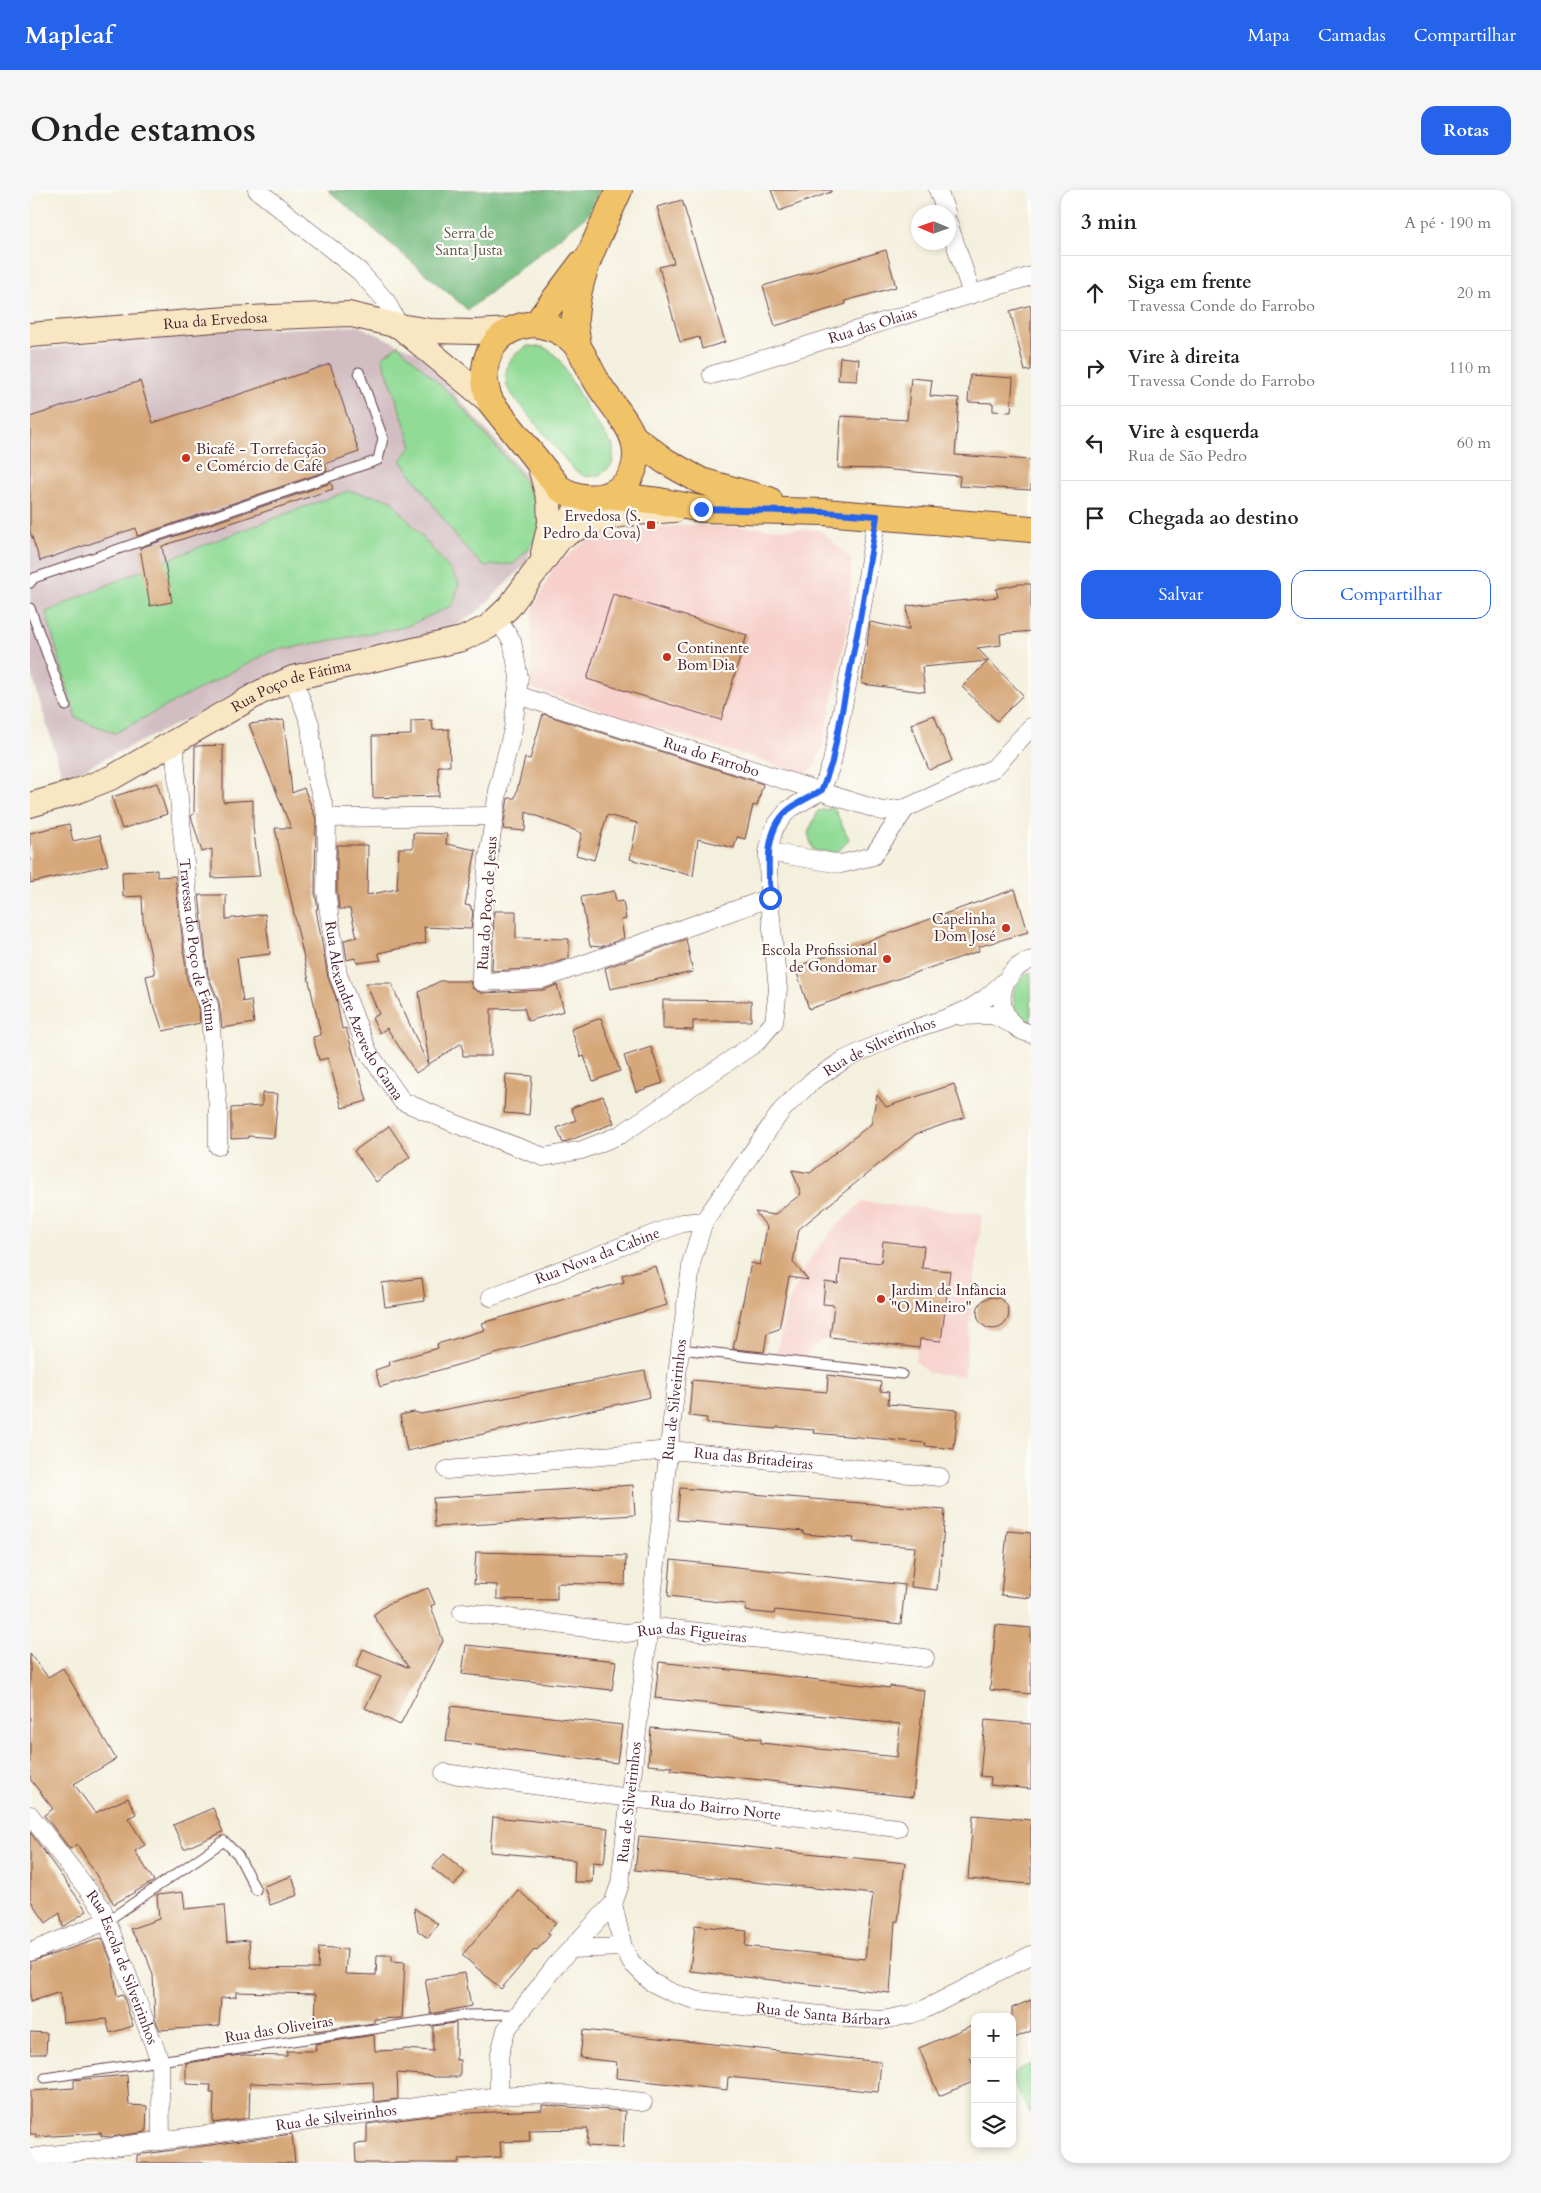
<!DOCTYPE html>
<html lang="pt">
<head>
<meta charset="utf-8">
<style>
	body { margin:0; font-family:Cardo,serif; background:#f6f6f6; color:#222 }
	.controls { position:absolute; right:15px; bottom:15px; display:grid; overflow:hidden; border-radius:10px; box-shadow:0 2px 8px #0003 }
	.controls button { width:45px; height:45px; display:grid; place-items:center; padding:0; border:0; border-bottom:1px solid #e0e0e0; background:#fff; color:#222; font:25px sans-serif }
	.compass { position:absolute; left:881px; top:15px; width:45px; height:45px; border-radius:50%; background:#fff; box-shadow:0 2px 8px #0003; rotate:272deg }
	.stop { position:absolute; width:15px; height:15px; margin:-11px; border:4px solid #2563eb; border-radius:50%; background:#fff }
	.stop.end { background:#2563eb; border-color:#fff; box-shadow:0 1px 5px #0008 }
	.list { margin:0; padding:0; list-style:none }
	h2 { display:flex; justify-content:space-between; align-items:center; height:65px; margin:0; padding:0 20px; font-size:21px }
	h2 small { font-size:16px; font-weight:400; color:#767676 }
	.list li { display:grid; grid-template-columns:32px 1fr auto; gap:15px; align-items:center; box-sizing:border-box; height:75px; padding:0 20px; border-top:1px solid #e0e0e0 }
	.list b { display:block; font-size:19px; white-space:nowrap }
	.list p { margin:0; font-size:16px; white-space:nowrap; color:#767676 }
	.list em { font-size:16px; font-style:normal; color:#767676 }
	.actions { display:flex; gap:10px; padding:15px 20px }
	.actions a { flex:1; padding:11px 0; border:1px solid #2563eb; border-radius:15px; text-align:center; font-size:18px; color:#2563eb }
	.actions .main { background:#2563eb; color:#fff }
	.icon { flex:none; width:28px; height:28px; fill:none; stroke:currentColor; stroke-width:2; stroke-linecap:round; stroke-linejoin:round }
	.map { position:relative; flex:none; width:1001px; height:1973px; overflow:hidden; border-radius:15px }
	header { display:flex; align-items:center; gap:30px; box-sizing:border-box; height:70px; padding:0 25px; background:#2563eb; color:#fff }
	header strong { font-size:24px }
	nav { display:flex; gap:28px; margin-inline-start:auto; font-size:18px }
	.intro { display:flex; align-items:center; justify-content:space-between; box-sizing:border-box; height:120px; padding:0 30px }
	h1 { margin:0; font-size:35px }
	.button { padding:12px 22px; border-radius:15px; background:#2563eb; color:#fff; font-size:18px; font-weight:700 }
	main { display:flex; gap:30px; padding:0 30px }
	aside { flex:1; background:#fff; border-radius:15px; box-shadow:0 2px 8px #0003 }
	.map>svg:first-child { display:block }
</style>
</head>
<body>
<header>
<strong>Mapleaf</strong>
<nav><a>Mapa</a><a>Camadas</a><a>Compartilhar</a></nav>
</header>
<div class="intro"><h1>Onde estamos</h1><a class="button">Rotas</a></div>
<main>
<div class="map">
<svg width="1001" height="1973" viewBox="0 0 1001 1973">
	<rect width="100%" height="100%" fill="#fdfcf7"/>
	<filter id="ink" filterUnits="userSpaceOnUse"><feTurbulence type="fractalNoise" baseFrequency=".02" numOctaves="2"/><feDisplacementMap in="SourceGraphic" scale="10" xChannelSelector="R" yChannelSelector="G"/><feConvolveMatrix kernelMatrix="1 2 1 2 8 2 1 2 1" color-interpolation-filters="sRGB"/></filter>
	<filter id="wash" filterUnits="userSpaceOnUse"><feTurbulence type="fractalNoise" baseFrequency=".0096" numOctaves="4" result="noise"/><feDisplacementMap in="SourceGraphic" scale="20" xChannelSelector="R" yChannelSelector="G"/><feGaussianBlur stdDeviation="1.12" result="paint"/><feColorMatrix in="noise" values="0 0 0 0 0 0 0 0 0 0 0 0 0 0 0 0 0 1.4 0 .05"/><feComposite in="paint" operator="in"/></filter>
	<g filter="url(#wash)">
		<rect width="100%" height="100%" fill="#f4f0de"/>
		<g fill="#f7d0cb">
			<polygon points="654,335 790,340 821,369 820,422 805,499 793,554 786,573 777,585 501,498 502,423 523,378 561,346"/>
			<polygon points="832,1012 952,1024 934,1186 898,1183 885,1170 887,1156 801,1146 785,1155 774,1168 746,1164 756,1120 774,1078 801,1042"/>
		</g>
		<polygon fill="#d2bec2" points="329,136 390,164 514,306 497,372 452,418 414,444 258,480 33,589 0,479 0,160 176,141"/>
		<g fill="#91db96" stroke="#6e7d60">
			<polygon points="368,155 421,205 488,282 511,318 508,347 484,374 453,376 427,348 371,270 382,256 352,167"/>
			<path d="M498,156L513,157L522,162L529,169L559,222L583,256V272L580,277L569,285L556,287L543,279L479,201C471,181 479,165 498,156Z"/>
			<path d="M318,301L360,309L417,376L429,393L423,415L375,437L242,461L85,543L46,528L16,422C115,377 216,338 318,301Z"/>
			<polygon points="804,618 819,649 807,663 783,660 778,643 788,621"/>
			<path d="M1001,782V832C977,823 978,792 1001,782Z"/>
			<polygon points="1001,1874 1001,1925 982,1891 982,1884"/>
		</g>
		<polygon fill="#74bb7f" stroke="#5f6d55" points="298,0 569,0 558,25 438,120"/>
		<g id="blocks">
			<g fill="#d6a779">
				<polygon points="741,0 801,0 801,2 749,21"/>
				<polygon points="652,10 695,152 672,159 669,147 650,152 629,77 644,73 627,17"/>
				<polygon points="856,60 866,97 815,111 816,114 745,136 733,96"/>
				<polygon points="1001,115 1001,180 995,181 980,121"/>
				<polygon points="810,167 829,169 827,191 808,190"/>
				<polygon points="300,174 329,262 295,274 297,281 107,346 106,338 10,371 0,341 0,227 110,191 123,233"/>
				<polygon points="940,185 983,188 981,222 963,221 963,213 938,212"/>
				<polygon points="881,188 902,190 900,206 929,208 925,265 1001,270 1001,300 929,296 930,286 851,279 808,278 811,226 877,230"/>
				<polygon points="301,293 303,299 132,356 142,412 120,416 110,358"/>
				<polygon points="988,394 1001,394 1001,441 970,444 971,455 947,458 993,505 967,531 932,497 958,471 892,477 895,502 832,494 840,432 879,440 877,416 968,407 966,399"/>
				<polygon points="583,404 717,445 691,530 557,489"/>
				<polygon points="513,524 733,594 727,616 723,615 715,649 707,647 704,658 668,649 663,686 600,669 607,633 577,625 564,670 546,665 552,643 496,622 495,641 473,639 478,608 485,608 495,568 500,569"/>
				<polygon points="904,525 922,571 899,580 881,534"/>
				<polygon points="254,530 262,603 274,598 286,629 285,702 288,719 286,719 298,787 306,808 312,839 316,838 337,911 312,918 298,868 289,870 283,847 291,845 245,638 261,638 219,534"/>
				<polygon points="402,530 403,540 419,539 420,576 408,576 409,606 343,608 342,546 381,545 381,531"/>
				<polygon points="193,555 193,612 223,610 223,637 230,686 182,688 182,659 172,662 161,626 164,624 165,556"/>
				<polygon points="127,593 137,624 92,639 82,607"/>
				<polygon points="39,634 43,651 70,645 78,675 0,693 0,643"/>
				<polygon points="383,643 417,644 416,654 446,660 435,715 441,716 441,720 443,720 441,739 394,737 396,753 348,763 351,770 327,773 325,768 317,770 314,750 327,747 320,719 309,719 307,701 307,655 338,655 337,705 367,699 369,658 383,658"/>
				<polygon points="127,680 127,687 145,686 157,789 169,818 170,833 133,841 124,815 122,815 116,786 125,784 113,730 112,706 93,707 92,682"/>
				<polygon points="985,699 998,742 948,757 949,761 779,819 765,777"/>
				<polygon points="584,701 586,712 593,711 596,729 591,730 594,748 571,757 560,756 551,707"/>
				<polygon points="169,705 196,705 196,729 235,724 240,764 207,768 213,812 221,810 224,833 192,838 189,812 178,785"/>
				<polygon points="464,721 486,721 486,748 539,749 539,768 510,778 462,781"/>
				<polygon points="656,749 663,782 580,799 575,778"/>
				<polygon points="410,791 440,791 442,798 452,803 513,800 527,795 534,821 498,831 494,818 461,819 461,866 433,866 432,853 399,874 389,802"/>
				<polygon points="336,793 361,793 398,875 386,883 357,838 350,843 342,828 349,824"/>
				<polygon points="633,810 721,811 721,831 663,831 663,840 633,839"/>
				<polygon points="571,828 590,881 563,891 554,866 551,867 541,839"/>
				<polygon points="621,857 633,893 606,902 594,866"/>
				<polygon points="476,884 502,886 499,925 474,923"/>
				<polygon points="924,894 935,927 886,944 769,1039 763,1072 778,1090 759,1087 749,1139 737,1143 734,1162 703,1159 721,1073 730,1075 737,1037 725,1022 744,1025 771,1004 762,980 780,983 841,934 847,905 856,917"/>
				<polygon points="232,903 248,904 244,948 218,946 218,948 201,949 201,918 232,916"/>
				<polygon points="573,906 584,933 533,953 527,938 546,930 541,918"/>
				<polygon points="359,936 380,967 346,992 324,961"/>
				<polygon points="853,1051 894,1056 892,1078 920,1081 911,1151 890,1149 889,1158 800,1147 804,1115 793,1114 795,1092 808,1094 811,1069 851,1073"/>
				<polygon points="626,1076 637,1115 350,1197 345,1180 360,1175 359,1172 408,1158 407,1154 455,1140 452,1133 594,1092 592,1085"/>
				<polygon points="392,1088 395,1111 355,1117 352,1093"/>
				<circle cx="963" cy="1123" r="16"/>
				<polygon points="615,1181 620,1207 377,1261 370,1225 384,1222 391,1224"/>
				<polygon points="798,1185 851,1192 850,1201 859,1202 858,1214 928,1220 924,1259 895,1256 896,1253 783,1243 784,1240 747,1237 746,1239 676,1233 677,1228 659,1226 662,1190 797,1202"/>
				<polygon points="603,1295 605,1325 405,1337 403,1308"/>
				<polygon points="650,1298 915,1320 911,1376 909,1376 907,1400 881,1397 885,1357 823,1352 824,1348 773,1344 773,1341 647,1330"/>
				<polygon points="977,1341 1001,1343 1001,1408 971,1405"/>
				<polygon points="446,1362 596,1366 595,1395 527,1393 527,1410 467,1409 467,1395 444,1394"/>
				<polygon points="641,1370 875,1395 871,1434 745,1420 744,1424 715,1421 716,1415 638,1406"/>
				<polygon points="398,1398 405,1414 401,1416 413,1451 370,1535 335,1518 351,1487 326,1477 333,1459 379,1478 343,1425 358,1414"/>
				<polygon points="966,1435 1001,1438 1001,1504 960,1500"/>
				<polygon points="436,1455 586,1471 582,1500 432,1484"/>
				<polygon points="0,1464 18,1487 33,1478 86,1569 44,1594 65,1623 98,1608 106,1624 98,1628 115,1655 105,1661 124,1691 84,1714 47,1654 40,1659 14,1625 23,1619 0,1589"/>
				<polygon points="629,1472 860,1498 860,1496 894,1500 883,1607 641,1580 642,1577 618,1575 621,1538 731,1549 731,1553 867,1567 870,1534 625,1508"/>
				<polygon points="421,1516 592,1535 587,1573 416,1551"/>
				<polygon points="955,1530 1001,1534 1001,1599 960,1595 961,1587 950,1586"/>
				<polygon points="183,1618 193,1642 154,1659 143,1635"/>
				<polygon points="943,1625 1001,1630 1001,1694 938,1689"/>
				<polygon points="463,1627 578,1638 574,1673 563,1672 562,1692 544,1692 545,1670 460,1662"/>
				<polygon points="0,1642 57,1721 33,1737 30,1723 16,1733 0,1710"/>
				<polygon points="609,1646 875,1673 868,1731 865,1731 860,1803 660,1781 665,1735 717,1741 715,1756 835,1769 843,1704 605,1680"/>
				<polygon points="414,1664 435,1682 424,1696 402,1678"/>
				<polygon points="262,1686 268,1705 240,1715 234,1696"/>
				<polygon points="488,1700 526,1733 517,1743 520,1745 507,1760 505,1759 471,1799 432,1765"/>
				<polygon points="153,1702 155,1719 194,1715 197,1752 219,1750 221,1778 288,1779 289,1757 317,1759 315,1784 346,1785 347,1765 362,1765 362,1771 375,1772 372,1828 344,1829 344,1833 285,1841 286,1804 206,1802 206,1807 191,1808 189,1836 130,1840 125,1829 123,1785 116,1765 100,1739 129,1729 127,1705"/>
				<polygon points="384,1718 408,1734 398,1748 388,1741"/>
				<polygon points="72,1748 83,1776 87,1806 93,1804 103,1836 80,1843 76,1829 33,1833 30,1802 0,1812 0,1772"/>
				<polygon points="435,1783 441,1816 401,1824 395,1789"/>
				<polygon points="1001,1810 1001,1841 982,1849 982,1818"/>
				<polygon points="426,1833 426,1870 430,1870 430,1887 403,1887 403,1886 367,1883 368,1909 344,1912 343,1892 282,1895 220,1893 219,1928 183,1933 184,1903 180,1903 181,1895 156,1894 156,1873 211,1865 257,1866 257,1861 286,1861 285,1854 344,1845 345,1861 374,1860 374,1859 403,1861 403,1836"/>
				<polygon points="945,1834 945,1865 940,1867 945,1879 945,1891 909,1906 889,1858"/>
				<polygon points="553,1840 851,1872 848,1902 698,1887 697,1900 586,1888 587,1872 550,1868"/>
				<polygon points="0,1842 17,1843 16,1864 0,1864"/>
				<polygon points="97,1885 99,1915 117,1916 116,1942 81,1947 71,1946 71,1943 6,1947 6,1944 0,1944 0,1901 44,1898 44,1890"/>
				<polygon points="512,1915 595,1921 593,1958 557,1956 558,1939 499,1940 500,1951 470,1952 471,1967 429,1969 429,1973 326,1973 325,1954 337,1953 337,1934 415,1924 512,1920"/>
				<polygon points="262,1944 265,1973 107,1973 107,1965"/>
			</g>
		</g>
	</g>
	<g filter="url(#ink)">
		<use href="#blocks" fill-opacity="0" stroke="#643e46" stroke-width="1"/>
		<g fill="none" stroke-linecap="round" stroke-linejoin="round">
			<defs>
				<g id="lane">
					<polyline points="0,393 4,388 348,270 353,248 329,182"/>
					<polyline points="0,418 36,516"/>
					<polyline points="650,1159 872,1184"/>
					<polyline points="77,1731 194,1651 208,1665 226,1700"/>
					<polyline points="15,1888 437,1825 487,1824"/>
				</g>
				<g id="street">
					<polyline points="227,0 329,81 356,111 369,136"/>
					<polyline points="908,0 916,22"/>
					<polyline points="918,32 942,104"/>
					<path id="s1" d="M682,185L1001,86"/>
					<polyline points="467,429 482,451 489,487 483,539 469,594 458,669 452,735 451,792 512,789 739,708"/>
					<path id="s2" d="M263,488L280,534L285,584L297,628L296,702L308,785L338,862L372,911L426,934L514,967L552,960L590,945L727,852L744,832L748,799L739,708L738,662L744,638L758,620L792,600L802,572L830,429L847,326"/>
					<path id="s3" d="M487,505L852,621L876,618L964,578L1001,537"/>
					<path id="s4" d="M144,553L159,717L168,788L179,816L188,917V956"/>
					<polyline points="297,628 464,626"/>
					<polyline points="738,662 811,674 843,666 876,618"/>
					<path d="M1001,770C973,779 961,814 984,835C988,840 995,842 1001,844"/>
					<polyline points="930,826 963,825 982,834"/>
					<path id="s5" d="M461,1107L652,1033L674,1031"/>
					<path id="s6" d="M417,1280L640,1260L910,1287"/>
					<path id="s7" d="M432,1422L596,1443L635,1438L895,1468"/>
					<path id="s8" d="M414,1583L600,1608L868,1638"/>
					<path id="s9" d="M0,1625L72,1718L130,1871L131,1951"/>
					<path id="s10" d="M583,1714L593,1757L601,1772L621,1792L643,1803L669,1811L817,1828L853,1830L882,1824L895,1819L1001,1765"/>
					<polyline points="541,1759 593,1757"/>
					<polyline points="0,1762 77,1731"/>
					<path id="s11" d="M469,1906V1867L476,1840L526,1775L583,1714L590,1694L650,1159L662,1070L674,1031L752,920L782,891L814,870L869,844L917,828L939,819L956,808L976,790"/>
					<path id="s12" d="M0,1968L469,1906C518,1902 564,1906 613,1912"/>
				</g>
				<g id="secondary">
					<polyline points="369,136 461,213"/>
					<path id="s13" d="M0,145L197,129L318,124L369,136L401,141L445,142L481,140"/>
					<polyline points="509,274 519,310 520,333 513,363"/>
					<path d="M531,347C571,324 598,323 644,320"/>
					<path id="s14" d="M0,615L45,602L83,587L231,502L263,488L432,449L458,437L479,417L531,347L552,308"/>
				</g>
				<g id="primary">
					<path d="M506,134C516,136 525,138 534,144C539,147 544,152 548,157C555,167 560,180 566,190C576,209 602,234 605,255C613,301 565,321 529,298L461,213C444,175 462,136 506,134Z"/>
					<polyline points="506,134 552,73"/>
					<path d="M548,157C547,147 544,136 545,127C548,81 571,41 589,0"/>
					<polyline points="603,247 635,271 671,291 739,310"/>
					<polyline points="577,305 629,311 671,319 794,322 1001,339"/>
				</g>
			</defs>
			<use href="#lane" stroke="#643e46" stroke-width="11"/>
			<use href="#street" stroke="#643e46" stroke-width="19"/>
			<use href="#secondary" stroke="#643e46" stroke-width="26"/>
			<use href="#primary" stroke="#643e46" stroke-width="28"/>
			<use href="#lane" stroke="#fff" stroke-width="9"/>
			<use href="#street" stroke="#fff" stroke-width="18"/>
			<use href="#secondary" stroke="#f9e7c3" stroke-width="24"/>
			<use href="#primary" stroke="#f1c369" stroke-width="26"/>
		</g>
	</g>
	<g fill="none" stroke-linecap="round" stroke-linejoin="round" filter="url(#ink)">
		<path stroke="#2563eb" stroke-width="6" d="M671,319L794,322L847,326L830,429L802,572L792,600C781,607 768,612 758,620C733,641 739,679 740,708"/>
	</g>
	<g fill="#c8321e" stroke="#fdfcf7" stroke-width="2">
		<circle cx="156" cy="268" r="5"/>
		<rect x="616" y="330" width="10" height="10" rx="2.5"/>
		<circle cx="637" cy="467" r="5"/>
		<circle cx="976" cy="738" r="5"/>
		<circle cx="857" cy="769" r="5"/>
		<circle cx="851" cy="1109" r="5"/>
	</g>
	<g text-anchor="middle" stroke-width="4.5" stroke-linejoin="round" paint-order="stroke">
		<g font-size="15" fill="#5f574b" stroke="#fdfcf7">
			<text x="439" y="48">Serra de<tspan x="439" dy="17">Santa Justa</tspan></text>
		</g>
		<g font-size="15" fill="#4a1f2b" stroke="#fdfcf7">
			<text dy="5" stroke="none"><textPath href="#s13" startOffset="186">Rua da Ervedosa</textPath></text>
			<text dy="5" stroke="none"><textPath href="#s1" startOffset="168">Rua das Olaias</textPath></text>
			<text dy="5" stroke="none"><textPath href="#s14" startOffset="289">Rua Poço de Fátima</textPath></text>
			<text dy="5" stroke="none"><textPath href="#s3" startOffset="204">Rua do Farrobo</textPath></text>
			<text transform="translate(457 713) rotate(-86)" y="5">Rua do Poço de Jesus</text>
			<text dy="5" stroke="none"><textPath href="#s4" startOffset="204">Travessa do Poço de Fátima</textPath></text>
			<text dy="5" stroke="none"><textPath href="#s2" startOffset="345">Rua Alexandre Azevedo Gama</textPath></text>
			<text dy="5" stroke="none"><textPath href="#s11" startOffset="1176">Rua de Silveirinhos</textPath></text>
			<text dy="5" stroke="none"><textPath href="#s5" startOffset="114">Rua Nova da Cabine</textPath></text>
			<text dy="5" stroke="none"><textPath href="#s11" startOffset="741">Rua de Silveirinhos</textPath></text>
			<text dy="5" stroke="none"><textPath href="#s6" startOffset="308">Rua das Britadeiras</textPath></text>
			<text dy="5" stroke="none"><textPath href="#s7" startOffset="232">Rua das Figueiras</textPath></text>
			<text dy="5" stroke="none"><textPath href="#s11" startOffset="336">Rua de Silveirinhos</textPath></text>
			<text dy="5" stroke="none"><textPath href="#s8" startOffset="274">Rua do Bairro Norte</textPath></text>
			<text dy="5" stroke="none"><textPath href="#s9" startOffset="180">Rua Escola de Silveirinhos</textPath></text>
			<text dy="5" stroke="none"><textPath href="#s10" startOffset="266">Rua de Santa Bárbara</textPath></text>
			<text transform="translate(249 1839) rotate(-9)" y="5">Rua das Oliveiras</text>
			<text dy="5" stroke="none"><textPath href="#s12" startOffset="309">Rua de Silveirinhos</textPath></text>
		</g>
		<g font-size="15" fill="#4a1f2b" stroke="#fdfcf7" text-anchor="start">
			<text x="166" y="264">Bicafé - Torrefacção<tspan x="166" dy="17">e Comércio de Café</tspan></text>
			<text x="611" y="331" text-anchor="end">Ervedosa (S.<tspan x="611" dy="17">Pedro da Cova)</tspan></text>
			<text x="647" y="463">Continente<tspan x="647" dy="17">Bom Dia</tspan></text>
			<text x="966" y="734" text-anchor="end">Capelinha<tspan x="966" dy="17">Dom José</tspan></text>
			<text x="847" y="765" text-anchor="end">Escola Profissional<tspan x="847" dy="17">de Gondomar</tspan></text>
			<text x="861" y="1105">Jardim de Infância<tspan x="861" dy="17">"O Mineiro"</tspan></text>
		</g>
	</g>
</svg>
<div class="controls">
<button>+</button>
<button>−</button>
<button><svg class="icon" aria-label="layers" viewBox="0 0 24 24"><path d="M12 4l9 5-9 5-9-5zM3 14l9 5 9-5"/></svg></button>
</div>
<svg class="compass" viewBox="-18 -18 36 36"><path d="M0-13l5 13h-10z" fill="#e53935"/><path d="M0 13l5-13h-10z" fill="#767676"/></svg>
<div class="stop" style="left:740px;top:708px"></div>
<div class="stop end" style="left:671px;top:319px"></div>
</div>
<aside>
<h2>3 min<small>A pé · 190 m</small></h2>
<ul class="list">
<li><svg class="icon" aria-label="ahead" viewBox="0 0 24 24"><path d="M12 20V5M6 11l6-6 6 6"/></svg><div><b>Siga em frente</b><p>Travessa Conde do Farrobo</p></div><em>20 m</em></li>
<li><svg class="icon" aria-label="right" viewBox="0 0 24 24"><path d="M7 20v-9h11M14 6l5 5-5 5"/></svg><div><b>Vire à direita</b><p>Travessa Conde do Farrobo</p></div><em>110 m</em></li>
<li><svg class="icon" aria-label="left" viewBox="0 0 24 24"><path d="M17 20v-9H6M10 6l-5 5 5 5"/></svg><div><b>Vire à esquerda</b><p>Rua de São Pedro</p></div><em>60 m</em></li>
<li><svg class="icon" aria-label="arrive" viewBox="0 0 24 24"><path d="M6 21V4h12l-3 4 3 4H6"/></svg><div><b>Chegada ao destino</b></div></li>
</ul>
<div class="actions"><a class="main">Salvar</a><a>Compartilhar</a></div>
</aside>
</main>
</body>
</html>
